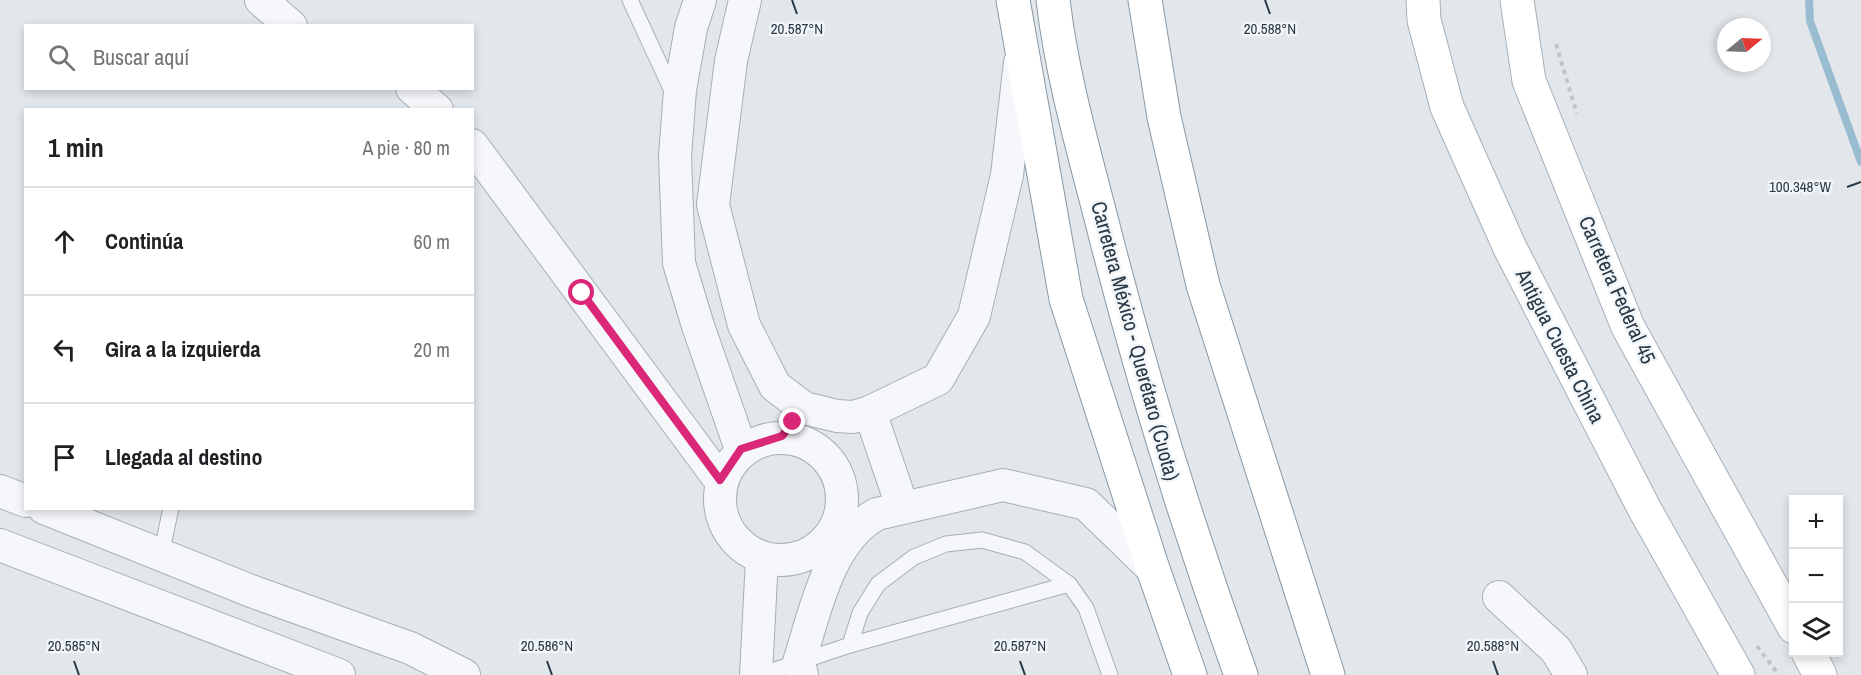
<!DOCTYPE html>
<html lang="es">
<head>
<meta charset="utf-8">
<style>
	body { margin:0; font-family:"Archivo Narrow",sans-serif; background:#f6f6f6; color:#202124 }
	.controls { position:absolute; right:18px; bottom:18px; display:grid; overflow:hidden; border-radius:0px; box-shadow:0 3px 9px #0003 }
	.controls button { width:54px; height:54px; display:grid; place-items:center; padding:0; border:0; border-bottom:2px solid #e0e0e0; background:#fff; color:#202124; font:30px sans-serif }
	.compass { position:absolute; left:1717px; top:18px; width:54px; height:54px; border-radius:50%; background:#fff; box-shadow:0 3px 9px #0003; rotate:71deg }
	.stop { position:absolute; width:18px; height:18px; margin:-14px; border:4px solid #db2777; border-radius:50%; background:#fff }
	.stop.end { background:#db2777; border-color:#fff; box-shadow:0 2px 6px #0008 }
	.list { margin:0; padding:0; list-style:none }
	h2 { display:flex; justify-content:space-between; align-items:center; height:78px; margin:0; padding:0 24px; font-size:26px }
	h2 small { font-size:20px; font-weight:400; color:#757577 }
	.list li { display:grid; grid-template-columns:39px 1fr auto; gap:18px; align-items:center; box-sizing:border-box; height:108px; padding:0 24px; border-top:2px solid #e0e0e0 }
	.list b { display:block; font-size:22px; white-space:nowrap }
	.list em { font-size:20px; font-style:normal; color:#757577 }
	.icon { flex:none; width:33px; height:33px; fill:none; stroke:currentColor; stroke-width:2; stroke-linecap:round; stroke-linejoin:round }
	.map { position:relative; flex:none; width:1861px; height:675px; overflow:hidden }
	.search { position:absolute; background:#fff; box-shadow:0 3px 9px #0003; left:24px; top:24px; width:450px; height:66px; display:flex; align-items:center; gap:15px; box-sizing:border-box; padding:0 21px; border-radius:0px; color:#757577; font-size:22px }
	.panel { position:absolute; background:#fff; box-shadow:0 3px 9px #0003; left:24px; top:108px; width:450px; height:402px; border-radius:0px }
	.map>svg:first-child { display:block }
</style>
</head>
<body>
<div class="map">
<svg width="1861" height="675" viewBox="0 0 1861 675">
	<rect width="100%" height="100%" fill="#e2e7ec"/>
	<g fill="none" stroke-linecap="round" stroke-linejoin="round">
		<polyline stroke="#99bcd0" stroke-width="8" points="1809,0 1810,21 1861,162"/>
		<defs>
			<g id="lane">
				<polyline points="630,0 674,95"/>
				<polyline points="161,555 171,508"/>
				<polyline points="850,645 1069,584"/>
				<polyline points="760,675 850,645 860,613 878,584 914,557 946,544 982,540 1025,552 1069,584 1086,608 1110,675"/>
			</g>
			<g id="street">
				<polyline points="261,0 291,26"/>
				<polyline points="700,0 691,28 680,90 675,156 679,263 698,326 741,449"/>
				<polyline points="745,0 731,61 713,205 744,325 775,386 804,408 837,416 853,417 870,412 938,379 974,316 1007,175 1020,62"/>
				<polyline points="412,88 437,110"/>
				<polyline points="472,145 720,480"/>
				<polyline points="870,412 902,506"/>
				<circle cx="781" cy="499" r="61"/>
				<polyline points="0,491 26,501"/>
				<polyline points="44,508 251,591 410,648 464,675"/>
				<polyline points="0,545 339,675"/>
				<polyline points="1499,597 1556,650 1571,675"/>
				<polyline points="756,675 762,558"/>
				<path d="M802,675L799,662C815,613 828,540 877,514L1003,485L1086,504L1153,569"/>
			</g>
			<g id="secondary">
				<polyline points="1423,0 1424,20 1447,107 1510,248 1645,510 1738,675"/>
				<polyline points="1517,0 1529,81 1628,327 1794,627"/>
				<polyline points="1808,652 1820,675"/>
			</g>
			<g id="highway">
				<polyline points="1013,0 1066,299 1153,569 1190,675"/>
				<path d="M1053,0C1062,76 1083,148 1102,222C1141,376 1187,526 1241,675"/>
				<polyline points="1145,0 1164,117 1203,285 1328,675"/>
			</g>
		</defs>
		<use href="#lane" stroke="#a6afb7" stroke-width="17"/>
		<use href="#street" stroke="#a6afb7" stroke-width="34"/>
		<use href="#secondary" stroke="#a6afb7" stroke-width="35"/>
		<use href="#highway" stroke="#8798a4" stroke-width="35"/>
		<g stroke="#c0c5cb" stroke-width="4" stroke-dasharray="4.5 4.5" stroke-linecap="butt">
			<polyline points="1556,44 1577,114"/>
			<polyline points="1757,646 1779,675"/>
		</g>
		<use href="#lane" stroke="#f5f7fa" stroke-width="15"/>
		<use href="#street" stroke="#f5f7fa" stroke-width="32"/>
		<use href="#secondary" stroke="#fff" stroke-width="33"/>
		<use href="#highway" stroke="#fff" stroke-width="33"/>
	</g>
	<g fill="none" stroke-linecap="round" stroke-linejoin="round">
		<polyline stroke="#db2777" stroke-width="8" points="582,293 720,480 741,449 782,436 793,422"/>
	</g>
	<path fill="none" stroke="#283846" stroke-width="2" d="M792,0L797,14M1265,0L1270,14M1847,187L1861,182M74,661L79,675M547,661L552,675M1020,661L1025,675M1493,661L1498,675"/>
	<g text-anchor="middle" stroke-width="5" stroke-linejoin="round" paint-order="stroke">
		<g font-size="21" fill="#283846" stroke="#f2f6f9">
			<text transform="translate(1617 290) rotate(66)" y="7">Carretera Federal 45</text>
			<text transform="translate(1135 341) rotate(75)" y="7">Carretera México - Querétaro (Cuota)</text>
			<text transform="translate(1560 346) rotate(63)" y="7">Antigua Cuesta China</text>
		</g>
	</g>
	<g font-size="15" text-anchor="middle" fill="#283846" stroke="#f2f6f9" stroke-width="5" stroke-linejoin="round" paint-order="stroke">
		<text x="797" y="34">20.587°N</text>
		<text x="1270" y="34">20.588°N</text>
		<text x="1800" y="192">100.348°W</text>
		<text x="74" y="651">20.585°N</text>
		<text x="547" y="651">20.586°N</text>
		<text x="1020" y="651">20.587°N</text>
		<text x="1493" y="651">20.588°N</text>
	</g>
</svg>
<div class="controls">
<button>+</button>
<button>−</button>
<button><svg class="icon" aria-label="layers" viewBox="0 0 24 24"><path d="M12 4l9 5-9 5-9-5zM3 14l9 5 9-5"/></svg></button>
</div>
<svg class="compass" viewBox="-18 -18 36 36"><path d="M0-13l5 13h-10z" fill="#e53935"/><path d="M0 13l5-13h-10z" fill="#757577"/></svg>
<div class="stop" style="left:582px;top:293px"></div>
<div class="stop end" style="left:793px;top:422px"></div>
<div class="search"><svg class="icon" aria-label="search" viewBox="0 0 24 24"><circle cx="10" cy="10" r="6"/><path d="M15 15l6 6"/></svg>Buscar aquí</div>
<section class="panel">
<h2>1 min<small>A pie · 80 m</small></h2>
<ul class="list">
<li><svg class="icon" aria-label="ahead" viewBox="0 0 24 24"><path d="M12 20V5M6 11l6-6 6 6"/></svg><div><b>Continúa</b></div><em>60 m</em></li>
<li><svg class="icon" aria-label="left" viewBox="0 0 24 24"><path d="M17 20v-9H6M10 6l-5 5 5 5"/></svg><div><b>Gira a la izquierda</b></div><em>20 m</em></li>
<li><svg class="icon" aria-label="arrive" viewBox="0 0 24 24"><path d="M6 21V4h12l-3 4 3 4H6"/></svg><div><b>Llegada al destino</b></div></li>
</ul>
</section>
</div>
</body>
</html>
